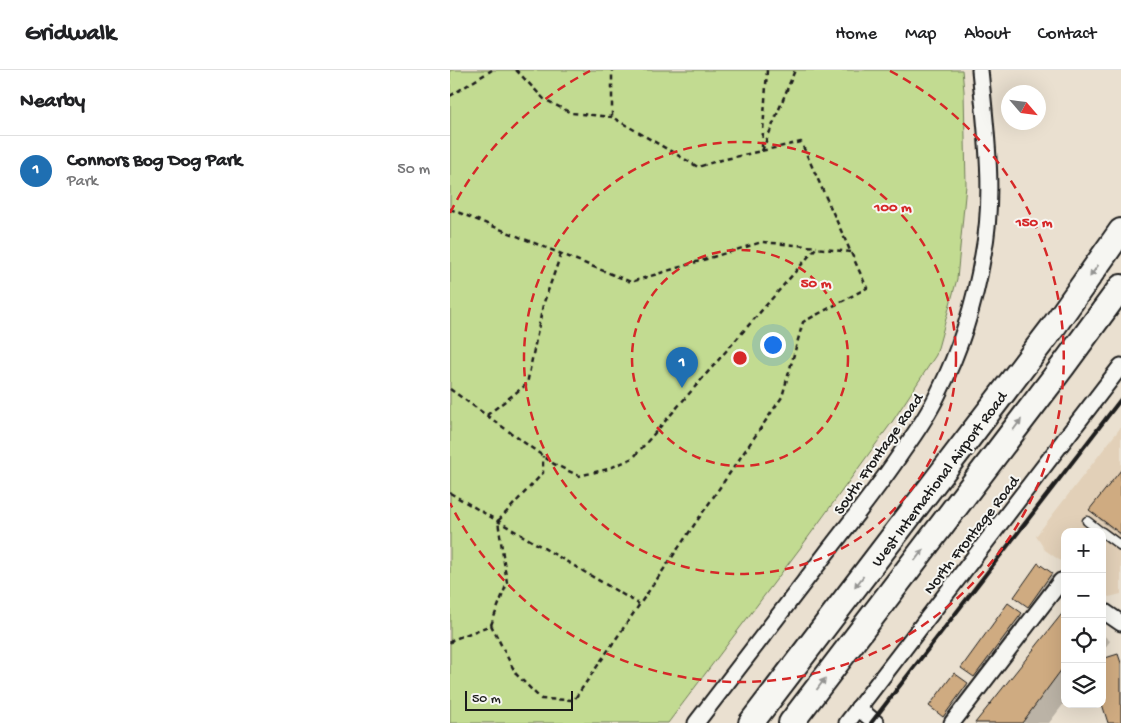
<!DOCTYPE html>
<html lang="en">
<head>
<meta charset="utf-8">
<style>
	body { margin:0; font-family:"Gochi Hand",sans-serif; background:#f6f6f6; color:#202124 }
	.controls { position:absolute; right:15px; bottom:15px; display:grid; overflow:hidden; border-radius:10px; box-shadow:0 5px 20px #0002 }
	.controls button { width:45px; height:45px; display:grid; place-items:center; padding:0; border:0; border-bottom:1px solid #e0e0e0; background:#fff; color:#202124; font:25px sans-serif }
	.compass { position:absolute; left:551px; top:15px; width:45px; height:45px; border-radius:50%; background:#fff; box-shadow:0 5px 20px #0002; rotate:118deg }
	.scale { position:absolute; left:15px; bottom:12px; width:108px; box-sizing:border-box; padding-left:5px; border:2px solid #1c1c1c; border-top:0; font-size:14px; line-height:18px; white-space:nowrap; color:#1c1c1c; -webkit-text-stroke:4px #f6f6f2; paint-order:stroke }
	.you { position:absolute; left:322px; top:274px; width:18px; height:18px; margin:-12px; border:4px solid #fff; border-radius:50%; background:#1a73e8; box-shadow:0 0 0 8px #1a73e833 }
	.badge { display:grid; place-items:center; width:32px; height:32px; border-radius:50%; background:#1f6fb2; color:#fff; font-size:16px; font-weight:700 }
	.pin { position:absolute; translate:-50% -41px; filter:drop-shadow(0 1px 2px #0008) }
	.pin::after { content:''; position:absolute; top:26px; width:18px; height:15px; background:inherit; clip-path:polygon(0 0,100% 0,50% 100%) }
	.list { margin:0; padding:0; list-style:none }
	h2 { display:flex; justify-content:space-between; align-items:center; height:65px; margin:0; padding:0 20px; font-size:21px }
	h2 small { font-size:16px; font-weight:400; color:#757577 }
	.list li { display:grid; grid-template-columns:32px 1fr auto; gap:15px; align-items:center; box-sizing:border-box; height:70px; padding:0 20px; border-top:1px solid #e0e0e0 }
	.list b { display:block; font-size:19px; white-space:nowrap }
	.list p { margin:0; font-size:16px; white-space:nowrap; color:#757577 }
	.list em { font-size:16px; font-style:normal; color:#757577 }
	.icon { flex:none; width:28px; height:28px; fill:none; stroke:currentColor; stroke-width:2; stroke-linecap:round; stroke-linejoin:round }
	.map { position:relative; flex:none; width:671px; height:653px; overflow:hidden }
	header { display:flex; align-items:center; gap:30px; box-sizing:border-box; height:70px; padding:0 25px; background:#fff; border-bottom:1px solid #e0e0e0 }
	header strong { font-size:24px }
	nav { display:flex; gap:28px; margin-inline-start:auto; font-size:18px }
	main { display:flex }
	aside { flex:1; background:#fff }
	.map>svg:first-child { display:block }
</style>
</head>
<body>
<header>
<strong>Gridwalk</strong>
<nav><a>Home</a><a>Map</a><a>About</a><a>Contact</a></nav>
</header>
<main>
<aside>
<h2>Nearby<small></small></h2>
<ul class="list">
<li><span class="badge">1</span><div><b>Connors Bog Dog Park</b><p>Park</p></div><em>50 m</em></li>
</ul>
</aside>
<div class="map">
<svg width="671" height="653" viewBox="0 0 671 653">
	<rect width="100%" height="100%" fill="#eae0d0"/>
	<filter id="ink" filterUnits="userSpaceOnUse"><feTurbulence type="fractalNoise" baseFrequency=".02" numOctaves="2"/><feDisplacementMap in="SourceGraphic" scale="10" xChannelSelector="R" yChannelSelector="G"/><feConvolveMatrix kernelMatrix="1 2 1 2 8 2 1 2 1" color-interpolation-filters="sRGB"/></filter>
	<g filter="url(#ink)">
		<polygon fill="#e2d0b8" points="671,357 671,524 659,527 652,522 652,462 615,462 615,494 595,480 586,466"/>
		<polygon fill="#c2db91" stroke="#6f7c56" points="0,0 512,0 514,21 516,115 507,209 486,285 442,352 351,477 218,653 0,653"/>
		<g fill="#0003">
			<polygon points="671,402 671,466 651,451 640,440"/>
			<polygon points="588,495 604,506 581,539 568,529"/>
			<polygon points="615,542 615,632 599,653 526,653"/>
			<polygon points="571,544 573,547 527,609 515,600"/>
			<polygon points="652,564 660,571 652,582"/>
			<polygon points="504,604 520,616 496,649 483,639"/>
		</g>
		<g fill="#cfab81" stroke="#1c1c1c">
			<polygon points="671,400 671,464 639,440"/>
			<polygon points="588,493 602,503 578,537 564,527"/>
			<polygon points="558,533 572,543 524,607 511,598"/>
			<polygon points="615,540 615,595 572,653 525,653"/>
			<polygon points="668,584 671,593 671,653 658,653 652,634 652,589"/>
			<polygon points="504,603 518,613 493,647 479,636"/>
		</g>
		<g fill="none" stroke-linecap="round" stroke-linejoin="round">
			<defs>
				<g id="lane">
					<polyline points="637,451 651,462"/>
					<polyline points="652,462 671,476"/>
				</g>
				<g id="street">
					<polyline points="652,540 671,553"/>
					<polyline points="408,638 426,653"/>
					<path d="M246,653C289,597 332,541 375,485C401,451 428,418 452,382C465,364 478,345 488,324C510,280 525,233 533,185C545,124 536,61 530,0"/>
					<polyline points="397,653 671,296"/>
					<polyline points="502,653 611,511 615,514"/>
				</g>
				<g id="primary">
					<polyline points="301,653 604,256 671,161"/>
					<polyline points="341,653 613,296 671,217"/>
				</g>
			</defs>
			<use href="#lane" stroke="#1c1c1c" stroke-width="11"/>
			<use href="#street" stroke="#1c1c1c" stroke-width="19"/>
			<use href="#primary" stroke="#1c1c1c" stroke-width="28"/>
			<g stroke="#1c1c1c" stroke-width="2.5" stroke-dasharray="5 4" stroke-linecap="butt">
				<polyline points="66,0 94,29 121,43 162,47"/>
				<polyline points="0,26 42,0"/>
				<polyline points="312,77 317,0"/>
				<polyline points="312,81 345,0"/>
				<polyline points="0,139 181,212 312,172 367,177"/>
				<polyline points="0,319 104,394 129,406 158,399 183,388 366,178 401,182"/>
				<polyline points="37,345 77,314 93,235 111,184"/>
				<polyline points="0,423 189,534"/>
				<polyline points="41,555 57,513 48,451 93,403 93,386"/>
				<polyline points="0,573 2,570 41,555 66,604 91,629 124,630 332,327 353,252 417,218 351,72 267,91 248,97 162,47 162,0"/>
			</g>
			<use href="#lane" stroke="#f6f6f2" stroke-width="8"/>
			<use href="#street" stroke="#f6f6f2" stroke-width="15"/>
			<use href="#primary" stroke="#f6f6f2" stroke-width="24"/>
			<polyline stroke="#1c1c1c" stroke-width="4" points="421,653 671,329"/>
		</g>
		<defs><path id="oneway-solid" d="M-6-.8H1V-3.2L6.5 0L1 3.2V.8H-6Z" transform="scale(1.25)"/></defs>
		<g fill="#949492">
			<use href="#oneway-solid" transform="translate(644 201) rotate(125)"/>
			<use href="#oneway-solid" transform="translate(567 355) rotate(-53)"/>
			<use href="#oneway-solid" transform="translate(469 485) rotate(-53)"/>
			<use href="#oneway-solid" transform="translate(409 512) rotate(127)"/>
			<use href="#oneway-solid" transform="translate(371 614) rotate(-53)"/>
		</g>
	</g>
	<g fill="none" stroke="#d62828" stroke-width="2.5" stroke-dasharray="9 6">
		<circle cx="290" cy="288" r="108"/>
		<circle cx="290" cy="288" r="216"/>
		<path d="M0 143A324 324 0 0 1 140 1M440 1A324 324 0 1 1 0 433"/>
	</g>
	<g text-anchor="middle" stroke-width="4" stroke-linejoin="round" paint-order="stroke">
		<g font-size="16" fill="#1c1c1c" stroke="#f6f6f2">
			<text transform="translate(427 383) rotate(-55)" y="6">South Frontage Road</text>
			<text transform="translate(488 408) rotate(-53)" y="6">West International Airport Road</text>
			<text transform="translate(520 464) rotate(-52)" y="6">North Frontage Road</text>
		</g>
	</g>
	<circle cx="290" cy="288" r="8" fill="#d62828" stroke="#f6f6f2" stroke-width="2.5"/>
	<g font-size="15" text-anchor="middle" font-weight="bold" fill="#d62828" stroke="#f6f6f2" stroke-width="4" stroke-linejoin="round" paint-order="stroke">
		<text x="443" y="141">100 m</text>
		<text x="584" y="156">150 m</text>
		<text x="366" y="217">50 m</text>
	</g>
</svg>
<div class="controls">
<button>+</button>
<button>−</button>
<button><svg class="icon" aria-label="locate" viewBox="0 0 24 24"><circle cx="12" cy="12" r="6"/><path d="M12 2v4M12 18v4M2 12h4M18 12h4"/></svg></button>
<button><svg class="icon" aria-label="layers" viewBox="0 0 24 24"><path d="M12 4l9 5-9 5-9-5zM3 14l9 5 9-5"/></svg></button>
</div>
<svg class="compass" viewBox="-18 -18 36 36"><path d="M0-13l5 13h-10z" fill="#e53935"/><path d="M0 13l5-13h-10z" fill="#757577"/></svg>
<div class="scale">50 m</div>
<div class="you"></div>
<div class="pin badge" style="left:232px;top:318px">1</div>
</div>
</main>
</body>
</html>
